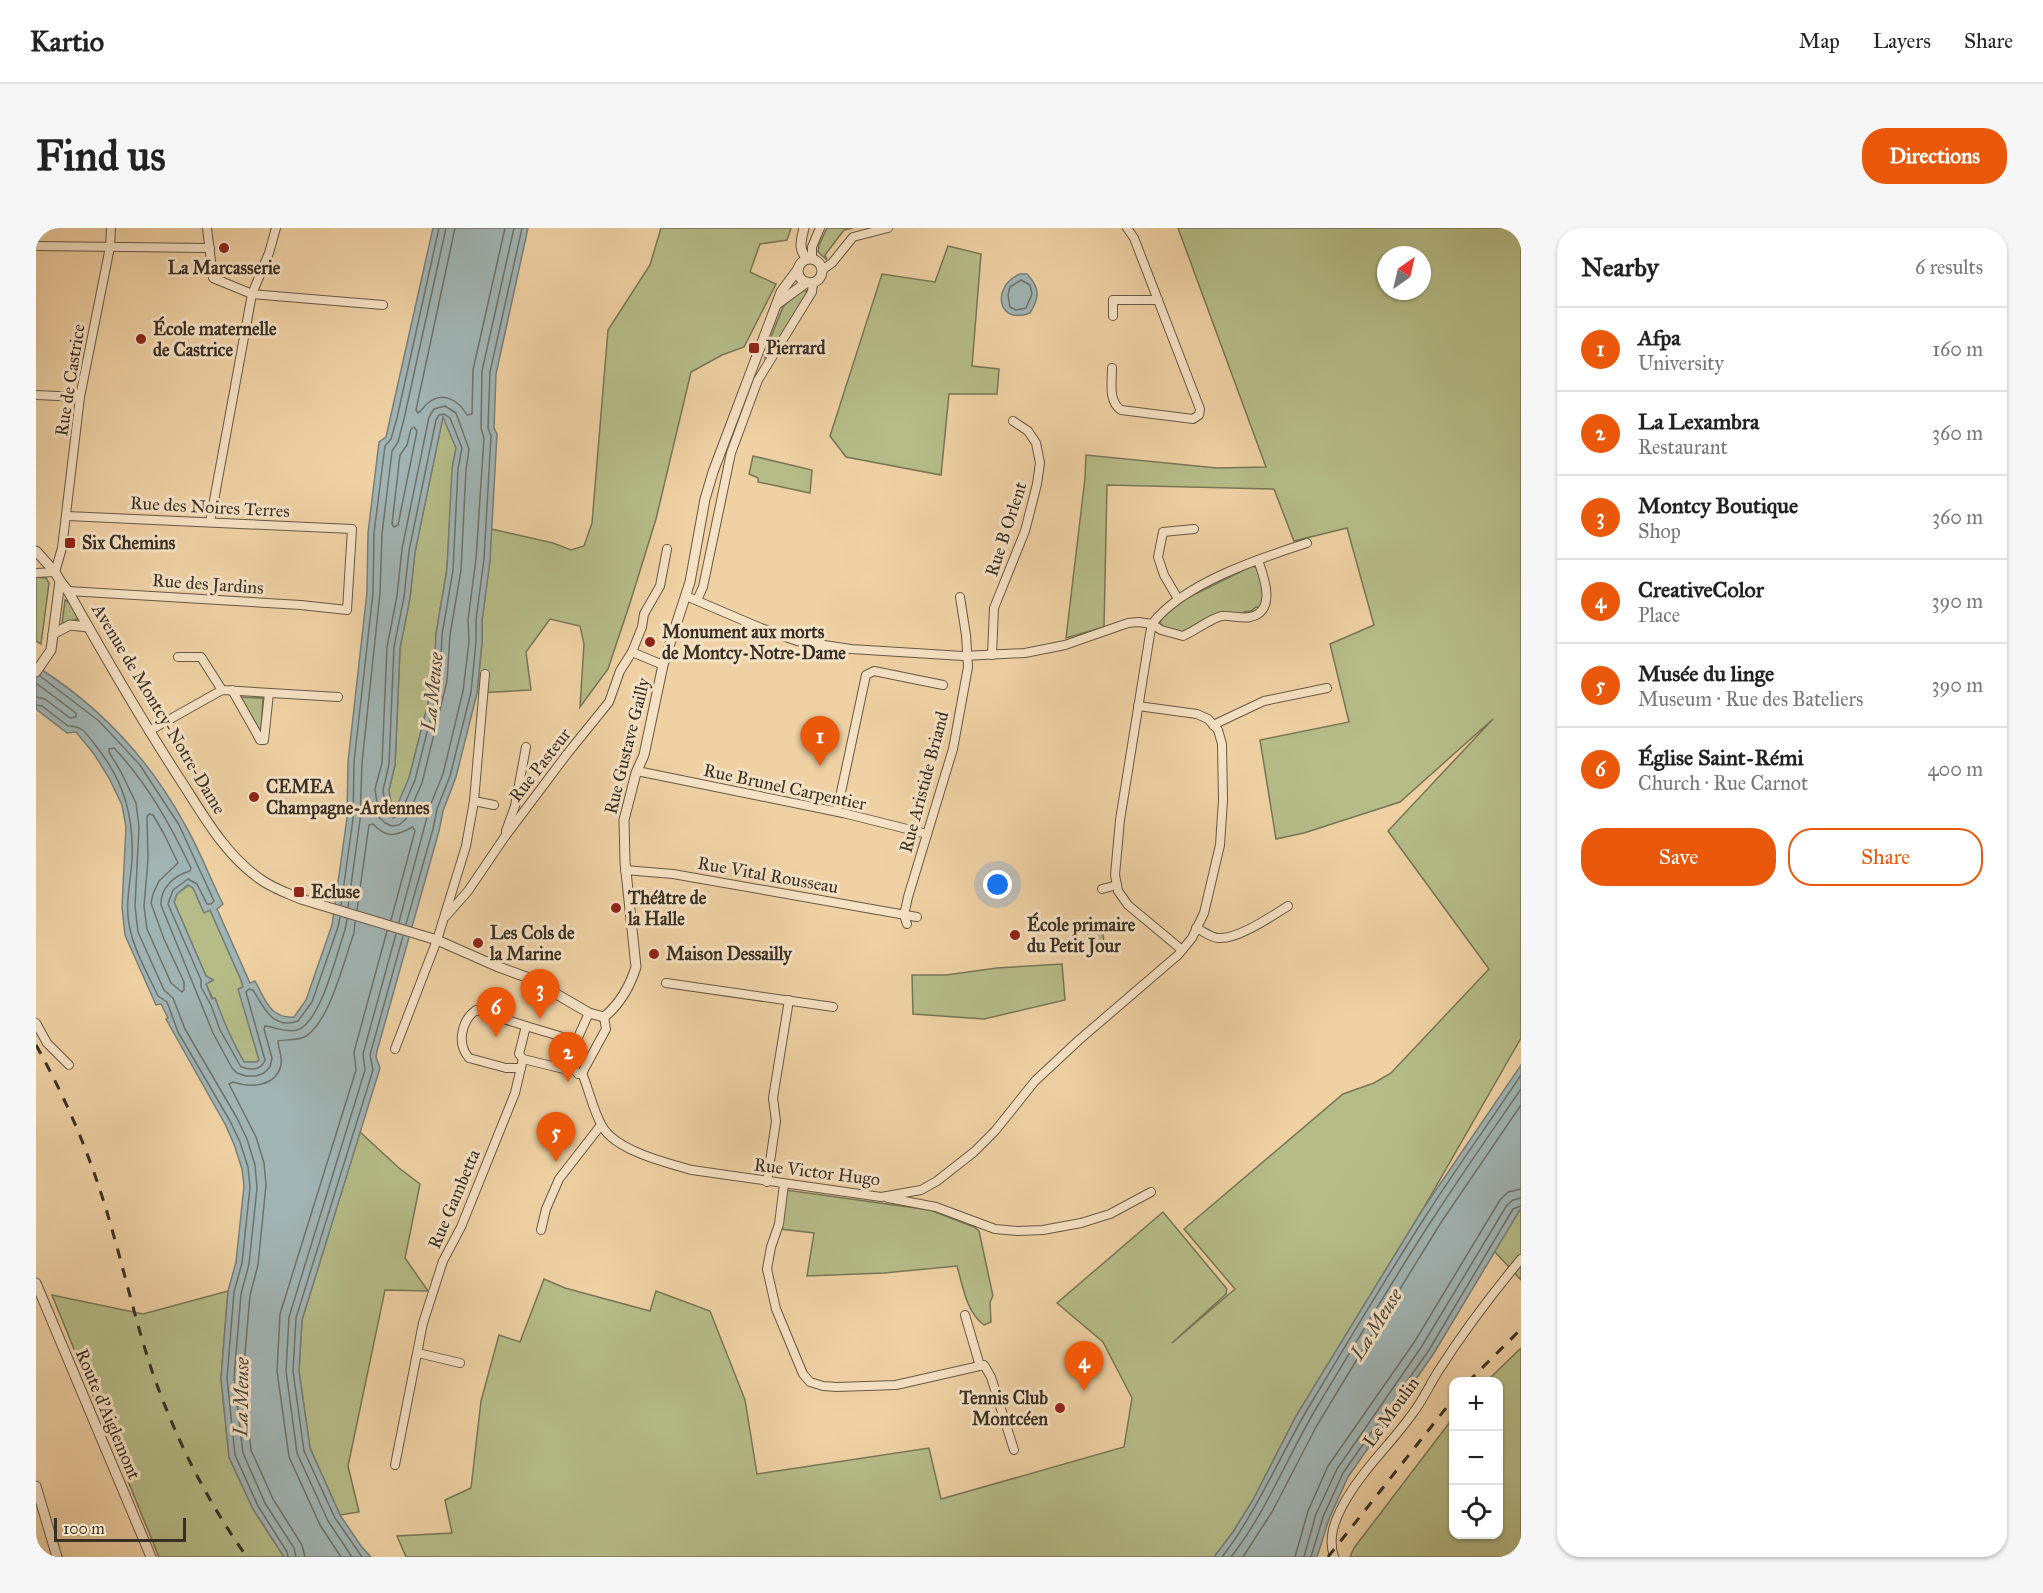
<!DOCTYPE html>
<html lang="en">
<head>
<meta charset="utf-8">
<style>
	body { margin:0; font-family:"IM FELL Great Primer",serif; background:#f6f6f6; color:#222 }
	.controls { position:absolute; right:18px; bottom:18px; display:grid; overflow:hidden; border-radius:12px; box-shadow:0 2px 4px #0004 }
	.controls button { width:54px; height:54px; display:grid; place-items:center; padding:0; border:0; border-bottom:2px solid #e0e0e0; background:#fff; color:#222; font:30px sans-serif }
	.compass { position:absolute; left:1341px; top:18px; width:54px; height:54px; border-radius:50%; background:#fff; box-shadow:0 2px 4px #0004; rotate:34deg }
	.scale { position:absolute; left:18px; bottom:15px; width:132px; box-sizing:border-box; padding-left:6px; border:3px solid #393024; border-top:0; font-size:16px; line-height:21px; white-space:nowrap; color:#393024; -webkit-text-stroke:4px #f5e1c4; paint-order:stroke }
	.you { position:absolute; left:962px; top:657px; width:21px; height:21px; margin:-15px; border:4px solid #fff; border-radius:50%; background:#1a73e8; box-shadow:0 0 0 9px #1a73e833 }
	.badge { display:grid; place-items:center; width:39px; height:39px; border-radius:50%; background:#ea580c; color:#fff; font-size:20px; font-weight:700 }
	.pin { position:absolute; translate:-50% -50px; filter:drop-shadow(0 2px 3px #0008) }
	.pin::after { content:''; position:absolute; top:32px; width:21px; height:18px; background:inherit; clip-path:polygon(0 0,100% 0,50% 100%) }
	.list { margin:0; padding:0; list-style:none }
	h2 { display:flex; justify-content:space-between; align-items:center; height:78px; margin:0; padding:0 24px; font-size:26px }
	h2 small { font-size:20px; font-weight:400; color:#767676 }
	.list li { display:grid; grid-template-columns:39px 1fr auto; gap:18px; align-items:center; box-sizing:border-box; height:84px; padding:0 24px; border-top:2px solid #e0e0e0 }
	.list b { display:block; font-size:22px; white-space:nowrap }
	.list p { margin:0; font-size:20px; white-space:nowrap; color:#767676 }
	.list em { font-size:20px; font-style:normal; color:#767676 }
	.actions { display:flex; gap:12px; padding:18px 24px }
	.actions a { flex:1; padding:14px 0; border:2px solid #ea580c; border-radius:24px; text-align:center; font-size:21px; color:#ea580c }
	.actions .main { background:#ea580c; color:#fff }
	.icon { flex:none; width:33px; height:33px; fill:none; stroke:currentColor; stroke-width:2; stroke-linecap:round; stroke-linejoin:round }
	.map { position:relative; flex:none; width:1485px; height:1329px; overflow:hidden; border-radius:24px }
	header { display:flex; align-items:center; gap:36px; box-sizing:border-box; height:84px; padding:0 30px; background:#fff; border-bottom:2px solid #e0e0e0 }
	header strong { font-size:28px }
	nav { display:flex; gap:33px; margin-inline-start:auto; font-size:21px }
	.intro { display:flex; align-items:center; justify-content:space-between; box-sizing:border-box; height:144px; padding:0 36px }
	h1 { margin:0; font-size:42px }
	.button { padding:15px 27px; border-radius:24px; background:#ea580c; color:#fff; font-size:21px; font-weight:700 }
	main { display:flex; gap:36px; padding:0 36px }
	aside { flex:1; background:#fff; border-radius:24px; box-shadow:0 2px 4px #0004 }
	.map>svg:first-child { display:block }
</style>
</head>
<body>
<header>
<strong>Kartio</strong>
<nav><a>Map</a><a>Layers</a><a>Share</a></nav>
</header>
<div class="intro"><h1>Find us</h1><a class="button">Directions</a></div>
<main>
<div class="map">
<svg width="1485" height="1329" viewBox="0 0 1485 1329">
	<rect width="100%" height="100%" fill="#efd1a4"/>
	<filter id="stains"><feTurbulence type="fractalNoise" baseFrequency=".00333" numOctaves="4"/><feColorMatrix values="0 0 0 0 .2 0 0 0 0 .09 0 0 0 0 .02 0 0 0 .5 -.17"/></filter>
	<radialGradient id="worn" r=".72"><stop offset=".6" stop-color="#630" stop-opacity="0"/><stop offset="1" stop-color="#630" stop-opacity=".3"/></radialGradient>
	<g fill="#b5bc88" stroke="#777656" stroke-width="1.5" fill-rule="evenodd">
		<polygon points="625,0 755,0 751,12 724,16 714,44 740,56 708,119 686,127 655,144 620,291 594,375 572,441 544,479 548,416 544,398 514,391 490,424 495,462 441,465 446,414 446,393 454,332 455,301 517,315 535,322 548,318 556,295 572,102 614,37"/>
		<polygon points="791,0 817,0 808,2 789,27 791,32 782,24 783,17"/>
		<path d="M1142,0H1485V810L1387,981L1260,1188L1217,1272L1197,1304L1178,1329H370L361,1308L416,1305L409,1272L435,1260L445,1173L463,1107L484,1114L508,1051L529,1060L614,1083L620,1063L674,1083L709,1172L721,1246L893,1220L905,1271L1088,1219L1096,1170L1067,1114L1021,1075L1127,984L1191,1061L1190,1066L1136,1115L1199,1061L1148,1001L1307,866L1338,855L1355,845L1453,741L1352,603L1457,491L1364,574L1268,605L1240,611L1224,512L1313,494L1294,416L1338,397L1311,300L1258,313L1238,261L1071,257L1068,399L1030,410L1049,250L1050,227L1181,240L1230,239ZM1350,27H1386V63H1350Z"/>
		<polygon points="912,18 945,26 936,138 963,141 961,166 913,166 905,247 810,229 794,208 846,46 899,54"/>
		<polygon points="765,61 773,64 737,120 729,130 728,126 747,79"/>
		<polygon points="407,188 420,220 417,235 411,341 400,406 398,452 373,550 357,589 353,562 359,537 364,420 374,370 379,324"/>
		<polygon points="717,228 776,242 774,265 722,254 722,250 713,246"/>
		<polygon points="1216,338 1224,341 1230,366 1225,380 1220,379 1215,383 1208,384 1206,388 1190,386 1147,405 1127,399 1124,395 1125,391 1141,375"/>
		<polygon points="0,349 10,350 13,355 5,416 0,413"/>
		<polygon points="29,372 34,375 42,391 26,396"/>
		<polygon points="203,469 227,470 225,504"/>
		<polygon points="153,657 157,660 168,684 174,682 205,752 207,759 203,761 223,832 221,834 208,834 189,799 179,770 177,771 170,756 177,752 170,748 138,674 141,666"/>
		<polygon points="1066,695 1069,724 1054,726 1051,697"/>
		<polygon points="1026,736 1029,772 948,791 877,786 876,747 910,747 961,740"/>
		<polygon points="324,904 363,940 384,956 369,1030 392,1063 349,1062 312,1238 323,1284 304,1287 274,1220 263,1143 266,1092"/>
		<path d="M750,962L894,982L938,999L943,1003L957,1068L954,1074L955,1094L948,1097C930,1084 927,1058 921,1038L848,1045L771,1048L778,1005L744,1001Z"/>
		<polygon points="1485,980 1485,1052 1458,1023"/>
		<polygon points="192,1063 185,1150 193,1229 217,1281 248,1329 123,1329 16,1067 107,1086"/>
		<polygon points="1485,1120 1485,1329 1314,1329 1318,1320 1417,1190 1418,1306 1462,1306 1462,1154 1451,1153"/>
	</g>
	<g fill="#a1b4b4" stroke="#777f7a" stroke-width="1.5" fill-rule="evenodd">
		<path d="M397,0H492L460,146L458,200L461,206L454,332L446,393V414L441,465L420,549L407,583L403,603L341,823L340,829L344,840L266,1092L263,1143L274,1220L304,1287L325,1318L335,1329H248L217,1281L193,1229L185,1150L192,1063L200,1034L208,958L206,941L198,916L189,896L130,791L132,790L125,776L120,777L89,707L86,679L90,599L86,577L73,550L58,526L40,504L31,505L0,481V438C62,477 113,531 148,595C162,619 172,645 184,670L187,676L181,681L214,755L219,753C229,771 234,791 258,789L270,772L296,697L311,590L312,534L331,364L332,305L343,214L350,209ZM407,189L420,220L416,241L411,341L400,406L398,452L373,550L357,587L353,562L359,537L364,420L374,370L379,324ZM152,657L157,660L168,685L174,682L205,752L207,759L202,761L223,832L221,834H208C196,813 187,792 179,770L176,771L170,756L177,752L170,748L138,674L141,666Z"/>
		<path d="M984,46H991C1004,60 1004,69 994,85C961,98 955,58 984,46Z"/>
		<polygon points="1485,837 1485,980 1398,1125 1312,1249 1293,1291 1281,1329 1178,1329 1197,1304 1217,1272 1260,1188 1387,981"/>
	</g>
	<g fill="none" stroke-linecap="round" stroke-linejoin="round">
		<g stroke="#6d726c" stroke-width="1.5">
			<path d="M419,0L380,182L382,185C386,183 388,178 392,175C407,162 423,173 431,187L436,186L437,142L469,0"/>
			<polygon points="985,52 994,57 996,66 990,80 980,82 974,79 972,67 974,59"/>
			<polygon points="409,178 420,185 433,221 430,242 425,342 414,407 411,453 386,555 370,591 363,597 356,598 349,595 343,589 339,561 346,535 351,419 361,368 366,321 393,189 398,181"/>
			<polygon points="408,186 414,190 426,220 422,241 417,342 406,407 404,453 379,552 364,587 357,590 350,585 347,562 353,536 358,419 368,369 373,323 400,192 403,187"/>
			<polygon points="378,199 381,203 362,297 358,299 356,296 364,227 371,217 375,201"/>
			<path d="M4,448L63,493L104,537L143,597L178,673L175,676H171L161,656L152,651L137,662L132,676L165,752V759L175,777L184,802L205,839C214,842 225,843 229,832L210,764L213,761L217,762C228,780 237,802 262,793L276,774L302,699L304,689"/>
			<polyline points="0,455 40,485 40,489 34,490 9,471 0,469"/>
			<path d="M0,477L6,478L32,498C48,498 51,507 60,518C88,553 98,588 96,633C94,657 88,681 95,705C100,727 113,748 122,768L131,774L142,804L194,893L204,914L212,939L214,959L206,1035L198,1064L191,1150L199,1227L222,1278L251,1324L252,1329"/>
			<polygon points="113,586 117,587 128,606 142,635 123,653 117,666 115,675 128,711 148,754 148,762 146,764 135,755 111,701 108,678 112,632 111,589"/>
			<polyline points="305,677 317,591 318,534 337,365 338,305 349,218 355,211 361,190 403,0"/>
			<polyline points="312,679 324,592 326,535 344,365 346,306 356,223 362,214 368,191 410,0"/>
			<path d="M321,682L333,597L337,596C352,612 361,607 377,599L379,603L355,692"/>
			<polyline points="363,694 394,578 407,546 427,463 433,414 432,392 440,331 448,210 445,200 446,143 478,0"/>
			<polyline points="370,696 397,601 401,581 414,548 435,464 440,414 440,392 448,331 455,208 452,200 454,144 486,0"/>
			<path d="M260,1329L258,1320L229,1275L207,1225L198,1150L205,1066L213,1036L221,960L219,937L211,911L201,890L149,801L137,770L128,762L102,704L99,678L103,599L100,575L85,544L73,524V521L78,520C111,555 134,596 155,640L154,643C138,647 124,661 125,677L177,805L196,840L201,845L210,848H220L228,845L234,839L236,830L228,801L229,798C240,799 249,805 261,802C285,795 301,724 309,702L311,691"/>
			<path d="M269,1329L266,1317L237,1271L215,1222L207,1149L214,1067L222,1037L230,957L228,935L220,909L193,856L197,854C214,860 240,859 245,837C247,828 242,821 242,813C251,811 262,813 270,808C294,793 308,732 318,705L319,694"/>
			<polyline points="305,1329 284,1297 253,1229 241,1143 244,1086 320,842 318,824 351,703"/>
			<polyline points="316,1329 292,1293 261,1225 250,1143 253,1089 329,842 327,826 360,706"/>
			<polyline points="326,1329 299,1290 268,1223 257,1143 260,1090 337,842 334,827 367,708"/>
			<path d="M1186,1329C1223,1281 1245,1224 1277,1172C1314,1110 1351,1048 1391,986C1421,939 1454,894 1485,847"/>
			<path d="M1195,1329C1231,1283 1251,1229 1281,1179C1320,1115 1357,1051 1398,989C1426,946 1456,903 1485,861"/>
			<polyline points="1207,1329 1236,1284 1280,1199 1346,1090 1406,993 1485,877"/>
			<polyline points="1259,1329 1272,1283 1292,1238 1379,1113 1464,972 1472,964 1485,961"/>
			<polyline points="1268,1329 1280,1286 1301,1241 1386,1118 1471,977 1477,972 1485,970"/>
			<polyline points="1275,1329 1287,1289 1307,1245 1393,1122 1477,981 1485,978"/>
		</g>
		<defs>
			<g id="minor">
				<polyline points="171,0 177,50 216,66 347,77"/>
				<polyline points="0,18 174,20"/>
				<polyline points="776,31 776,19 784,0"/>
				<polyline points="786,42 796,35 817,9 852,0"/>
				<polyline points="1077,88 1077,72 1122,72"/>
				<path d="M1076,140C1076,154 1072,173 1085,182L1157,191L1163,187L1164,181L1098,10L1091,0"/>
				<polyline points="0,167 44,169"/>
				<polyline points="31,288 316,301 311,382 265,377 32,363"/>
				<polyline points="174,294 216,66 233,25 240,0"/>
				<polyline points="0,345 19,344 26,320 44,169 74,19 75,0"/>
				<path d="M650,368L725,400L761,413L815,421L927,428L989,425L1029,417L1092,395L1102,394L1116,396C1146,356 1224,330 1271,315"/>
				<polyline points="1142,371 1128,347 1122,329 1127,304 1158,301"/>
				<polyline points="661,372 667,359 695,225 722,152 776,64 777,54"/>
				<polyline points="596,424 606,399 608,386 624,358 631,321"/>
				<polyline points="956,427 958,380 989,303 1001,256 1004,235 1000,215 992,203 977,193"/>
				<polyline points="142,429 165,429 186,462"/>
				<polyline points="196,462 221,506 224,512 228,512 233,465"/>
				<polyline points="1177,497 1228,473 1291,460"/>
				<polyline points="113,503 186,462 302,469"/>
				<polyline points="601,543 807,585 891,606"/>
				<polyline points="438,573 458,577"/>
				<polyline points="801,583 830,447 838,443 907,457"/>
				<polyline points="470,603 479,578 490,519"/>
				<polyline points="589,642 637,646 881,689"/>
				<polyline points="1066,661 1081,657"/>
				<polyline points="410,688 432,663 468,610 531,526 573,474 584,443 596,424 627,437"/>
				<polyline points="871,696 868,687 872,669 917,521 932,439 930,407 924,369"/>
				<path d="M1160,700C1167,703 1176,710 1182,710C1201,712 1236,688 1252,678"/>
				<path d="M1146,722L1092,677L1082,663L1079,647L1084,592L1114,406L1116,396L1125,402L1147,408C1159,403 1175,390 1186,388C1195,387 1205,391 1214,389C1241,383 1228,349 1222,332"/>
				<polyline points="630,755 797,779"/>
				<polyline points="0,795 11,815 33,837"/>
				<polyline points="359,821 401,712 430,618 438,573 449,446"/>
				<path d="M485,840H470L433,830C420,815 426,792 440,782L490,798"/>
				<polyline points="537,841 528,841 487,831 483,826 490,798 540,813"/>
				<path d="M546,845C553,862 557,882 566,898C579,922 630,935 656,942L845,969L885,962L901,953L938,924L959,903L999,853L1043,812L1142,727L1156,710L1168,685L1184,617L1187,572L1186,516L1182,502L1172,491L1161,486L1102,478"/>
				<polyline points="546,845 542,846 534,836 539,816 553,785"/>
				<polyline points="546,845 570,801 568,789"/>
				<polyline points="731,954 740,893 737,870 753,772"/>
				<polyline points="748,956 743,996 735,1019 731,1041 740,1081 767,1146 774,1154 787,1158 801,1159 860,1157 948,1137 955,1149 978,1222"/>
				<polyline points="852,970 900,979 959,1001 982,1003 1007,1002 1045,995 1074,986 1115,964"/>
				<polyline points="505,1002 510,981 523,951 565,897"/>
				<polyline points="929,1087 944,1138"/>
				<polyline points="382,1125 424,1135"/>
				<polyline points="359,1237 387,1095 407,1033 425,999 479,865 487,831"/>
				<path d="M1298,1329C1292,1310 1298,1294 1307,1277C1325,1243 1355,1216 1377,1185C1387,1172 1394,1156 1403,1142C1428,1103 1456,1066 1485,1031"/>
			</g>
			<g id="tertiary">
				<path d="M768,0C765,13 762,21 771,31"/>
				<circle cx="774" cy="43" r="12"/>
				<polyline points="741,76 771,54"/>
				<path d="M0,323L19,344L24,353L32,363C69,429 107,495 149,559C170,592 191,628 224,651C236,660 251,665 265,671L401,712L460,738L493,750L553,785L568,789C584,776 594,758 600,739L589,634L588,592L600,545L608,527L627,437L654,354L669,271L677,244L745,64L762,41"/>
				<polyline points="17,406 34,397 52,399"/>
				<polyline points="0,444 15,422 24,353"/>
				<polyline points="0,1055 115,1329"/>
				<polyline points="0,1258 21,1329"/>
			</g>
		</defs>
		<use href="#minor" stroke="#665844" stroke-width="10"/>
		<use href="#tertiary" stroke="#665844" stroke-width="11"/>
		<use href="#minor" stroke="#f5e1c4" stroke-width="8"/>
		<use href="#tertiary" stroke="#f5e1c4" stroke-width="9"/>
		<g stroke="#393024" stroke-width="3" stroke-dasharray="10 10" stroke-linecap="butt">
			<path d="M0,817C32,874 57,934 75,998C89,1046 100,1095 116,1143C139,1209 170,1272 211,1329"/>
			<polyline points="1432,1154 1485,1101"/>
			<polyline points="1292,1329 1418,1170"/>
		</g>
	</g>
	<g fill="#8f2418" stroke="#f5e1c4" stroke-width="2">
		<circle cx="188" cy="20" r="6"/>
		<circle cx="105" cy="111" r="6"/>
		<rect x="712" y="114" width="12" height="12" rx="3"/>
		<rect x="28" y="309" width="12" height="12" rx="3"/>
		<circle cx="614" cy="414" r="6"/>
		<circle cx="218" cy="569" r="6"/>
		<rect x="257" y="658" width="12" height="12" rx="3"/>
		<circle cx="580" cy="680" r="6"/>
		<circle cx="979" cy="707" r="6"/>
		<circle cx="442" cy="715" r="6"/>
		<circle cx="618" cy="726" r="6"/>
		<circle cx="1024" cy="1180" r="6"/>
	</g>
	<g text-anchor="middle" stroke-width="6" stroke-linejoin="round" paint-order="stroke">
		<g font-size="18" font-weight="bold" fill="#393024" stroke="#f5e1c4" text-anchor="start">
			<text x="188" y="46" text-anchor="middle">La Marcasserie</text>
			<text x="117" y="107">École maternelle<tspan x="117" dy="21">de Castrice</tspan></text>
			<text x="730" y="126">Pierrard</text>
			<text x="46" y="321">Six Chemins</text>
			<text x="626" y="410">Monument aux morts<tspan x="626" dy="21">de Montcy-Notre-Dame</tspan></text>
			<text x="230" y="565">CEMEA<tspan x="230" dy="21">Champagne-Ardennes</tspan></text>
			<text x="275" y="670">Ecluse</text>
			<text x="592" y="676">Théâtre de<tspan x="592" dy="21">la Halle</tspan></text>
			<text x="991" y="703">École primaire<tspan x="991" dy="21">du Petit Jour</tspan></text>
			<text x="454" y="711">Les Cols de<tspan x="454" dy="21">la Marine</tspan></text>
			<text x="630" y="732">Maison Dessailly</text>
			<text x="1012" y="1176" text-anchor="end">Tennis Club<tspan x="1012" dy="21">Montcéen</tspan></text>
		</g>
		<g font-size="18" fill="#393024" stroke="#f5e1c4">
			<text transform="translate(34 152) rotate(-81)" y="6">Rue de Castrice</text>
			<text transform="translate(174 279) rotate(3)" y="6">Rue des Noires Terres</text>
			<text transform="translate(970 301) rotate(-72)" y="6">Rue B Orlent</text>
			<text transform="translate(172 356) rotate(4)" y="6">Rue des Jardins</text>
			<text transform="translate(123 481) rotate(59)" y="6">Avenue de Montcy-Notre-Dame</text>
			<text transform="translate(591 518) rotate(-76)" y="6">Rue Gustave Gailly</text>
			<text transform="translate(504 537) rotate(-52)" y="6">Rue Pasteur</text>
			<text transform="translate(888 554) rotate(-75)" y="6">Rue Aristide Briand</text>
			<text transform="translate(749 559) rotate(12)" y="6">Rue Brunel Carpentier</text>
			<text transform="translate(732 647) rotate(10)" y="6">Rue Vital Rousseau</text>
			<text transform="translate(781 944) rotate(7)" y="6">Rue Victor Hugo</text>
			<text transform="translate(418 971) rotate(-67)" y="6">Rue Gambetta</text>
			<text transform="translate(1355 1184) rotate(-54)" y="6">Le Moulin</text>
			<text transform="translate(72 1186) rotate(67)" y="6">Route d'Aiglemont</text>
		</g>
		<g font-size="20" font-style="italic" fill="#4e4a41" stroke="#f5e1c4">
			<text transform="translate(396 464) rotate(-84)" y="7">La Meuse</text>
			<text transform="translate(1340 1096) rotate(-58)" y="7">La Meuse</text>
			<text transform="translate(205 1169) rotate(-89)" y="7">La Meuse</text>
		</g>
	</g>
	<rect width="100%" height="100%" filter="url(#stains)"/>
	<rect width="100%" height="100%" fill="url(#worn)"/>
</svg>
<div class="controls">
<button>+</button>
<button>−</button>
<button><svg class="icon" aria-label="locate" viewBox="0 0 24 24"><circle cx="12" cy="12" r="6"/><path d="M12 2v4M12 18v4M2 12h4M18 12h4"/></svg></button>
</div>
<svg class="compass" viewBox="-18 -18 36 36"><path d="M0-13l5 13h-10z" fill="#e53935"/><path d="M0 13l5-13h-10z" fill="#767676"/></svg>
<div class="scale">100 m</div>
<div class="you"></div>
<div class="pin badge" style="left:784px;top:538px">1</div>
<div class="pin badge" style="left:532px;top:854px">2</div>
<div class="pin badge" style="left:504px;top:791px">3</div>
<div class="pin badge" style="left:1048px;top:1163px">4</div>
<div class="pin badge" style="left:520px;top:934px">5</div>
<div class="pin badge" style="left:460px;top:809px">6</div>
</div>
<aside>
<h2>Nearby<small>6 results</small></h2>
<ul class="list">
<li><span class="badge">1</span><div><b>Afpa</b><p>University</p></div><em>160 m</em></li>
<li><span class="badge">2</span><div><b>La Lexambra</b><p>Restaurant</p></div><em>360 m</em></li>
<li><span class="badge">3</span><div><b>Montcy Boutique</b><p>Shop</p></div><em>360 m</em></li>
<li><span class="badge">4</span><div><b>CreativeColor</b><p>Place</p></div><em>390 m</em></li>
<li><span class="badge">5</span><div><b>Musée du linge</b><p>Museum · Rue des Bateliers</p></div><em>390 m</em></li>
<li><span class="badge">6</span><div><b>Église Saint-Rémi</b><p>Church · Rue Carnot</p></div><em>400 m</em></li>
</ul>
<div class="actions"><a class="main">Save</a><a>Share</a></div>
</aside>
</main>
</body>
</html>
